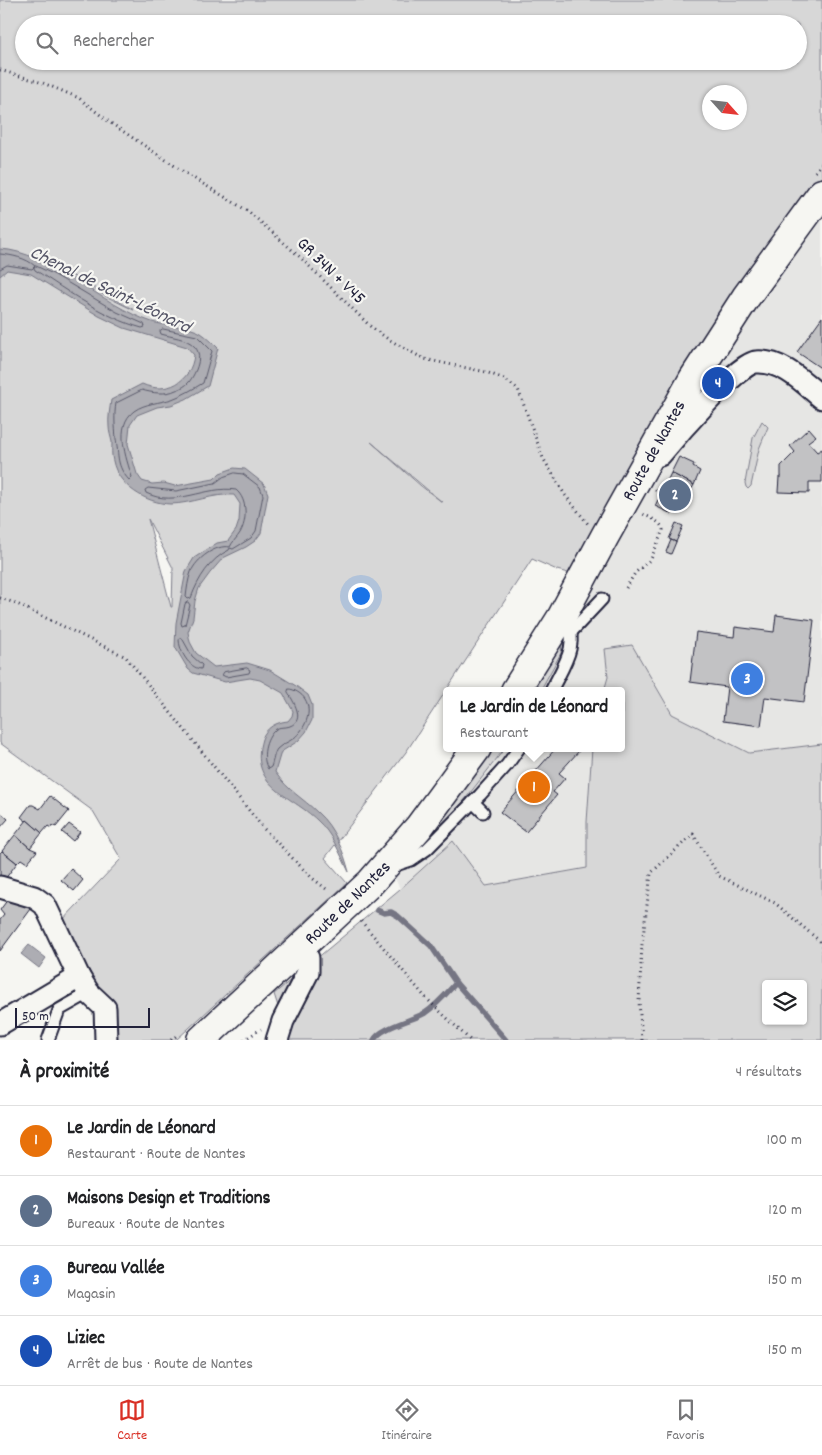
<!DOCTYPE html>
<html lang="fr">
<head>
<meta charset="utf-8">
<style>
	body { margin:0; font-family:Dekko,sans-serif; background:#f2f2f2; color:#202124 }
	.controls { position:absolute; right:15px; bottom:15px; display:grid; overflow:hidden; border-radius:5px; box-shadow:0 1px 4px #0004 }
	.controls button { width:45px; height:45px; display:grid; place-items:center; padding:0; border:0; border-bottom:1px solid #e0e0e0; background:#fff; color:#202124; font:25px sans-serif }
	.compass { position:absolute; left:702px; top:85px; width:45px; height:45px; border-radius:50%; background:#fff; box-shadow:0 1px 4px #0004; rotate:117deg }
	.scale { position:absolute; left:15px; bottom:12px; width:135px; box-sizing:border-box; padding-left:5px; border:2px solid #22223b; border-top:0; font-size:14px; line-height:18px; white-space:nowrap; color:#22223b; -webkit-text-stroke:4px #f6f6f2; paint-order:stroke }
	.you { position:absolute; left:360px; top:595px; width:18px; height:18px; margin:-12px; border:4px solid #fff; border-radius:50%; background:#1a73e8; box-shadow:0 0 0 8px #1a73e833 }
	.badge { display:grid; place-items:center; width:32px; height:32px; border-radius:50%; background:#d93025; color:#fff; font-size:16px; font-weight:700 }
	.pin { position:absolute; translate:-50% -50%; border:2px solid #fff; box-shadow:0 1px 5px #0006 }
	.popup { position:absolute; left:443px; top:687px; width:182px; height:65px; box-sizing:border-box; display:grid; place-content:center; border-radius:5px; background:#fff; filter:drop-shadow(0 1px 4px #0005); font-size:16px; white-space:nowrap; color:#757577 }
	.popup b { font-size:19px; color:#202124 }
	.popup::after { content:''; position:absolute; left:50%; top:100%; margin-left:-10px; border:10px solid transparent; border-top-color:#fff }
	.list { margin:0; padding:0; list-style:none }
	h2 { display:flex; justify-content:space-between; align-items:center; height:65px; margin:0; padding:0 20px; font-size:21px }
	h2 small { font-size:16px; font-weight:400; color:#757577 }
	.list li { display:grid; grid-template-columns:32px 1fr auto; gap:15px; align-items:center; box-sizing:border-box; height:70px; padding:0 20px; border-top:1px solid #e0e0e0 }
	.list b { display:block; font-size:19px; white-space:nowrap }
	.list p { margin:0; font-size:16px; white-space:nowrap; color:#757577 }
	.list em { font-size:16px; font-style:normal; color:#757577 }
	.icon { flex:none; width:28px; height:28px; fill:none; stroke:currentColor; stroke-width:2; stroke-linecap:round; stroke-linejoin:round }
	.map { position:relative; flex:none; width:822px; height:1040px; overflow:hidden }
	.search { position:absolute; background:#fff; box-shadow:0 1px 4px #0004; left:15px; right:15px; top:15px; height:55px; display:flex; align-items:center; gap:12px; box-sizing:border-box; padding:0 18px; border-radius:28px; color:#757577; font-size:19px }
	.sheet { height:345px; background:#fff }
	nav { display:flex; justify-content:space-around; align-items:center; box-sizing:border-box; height:70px; border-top:1px solid #e0e0e0; background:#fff; font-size:14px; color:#757577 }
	nav a { display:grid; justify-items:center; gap:2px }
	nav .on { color:#d93025 }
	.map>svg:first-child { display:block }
</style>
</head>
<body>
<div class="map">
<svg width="822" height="1040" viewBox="0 0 822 1040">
	<rect width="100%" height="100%" fill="#f6f6f2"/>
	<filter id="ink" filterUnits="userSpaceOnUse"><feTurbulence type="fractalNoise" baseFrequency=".02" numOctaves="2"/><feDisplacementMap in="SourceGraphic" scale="10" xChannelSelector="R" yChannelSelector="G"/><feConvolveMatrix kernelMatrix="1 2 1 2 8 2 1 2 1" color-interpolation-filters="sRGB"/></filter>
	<g filter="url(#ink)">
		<g fill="#e6e6e4">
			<polygon points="822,177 822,744 749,753 672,714 631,645 605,649 608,677 604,691 507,691 741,288"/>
			<polygon points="468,748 592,748 587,822 587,868 486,886 453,841 400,889 385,858"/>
		</g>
		<g fill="#d7d7d7" stroke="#7c7c89" fill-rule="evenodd">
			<path d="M0,0H822V177L741,288L575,575L557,570L532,559L406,752L325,858L347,883L176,1040H106L105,1008L56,927L121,859L93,811L0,743ZM24,24H798V61H24ZM710,92H740V122H710ZM71,275L134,310L105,296ZM371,442L442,502L421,486ZM148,519L173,568L172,607H171Z"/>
			<polygon points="762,421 768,427 759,449 751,486 748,489 746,487 745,483 753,438"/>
			<polygon points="562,644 561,653 540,691 525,691 554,649"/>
			<path d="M632,645L672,714L749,753L822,744V1040H289L274,994L400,889L453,841L486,886L587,868V822L592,748H622V691H604L608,677L605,649ZM766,984H803V1021H766Z"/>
			<polygon points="486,748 505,748 463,802 422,846 431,830"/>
		</g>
		<g fill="#adadb3" stroke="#757583">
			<path d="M0,249C48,251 103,306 152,322C165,326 191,326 201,333C207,337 213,343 218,348L208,386L186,399L171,405L157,407L137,415L130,425L128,444L137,474L142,481L152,484L164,483L175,486L214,479L220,473L234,468L245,469L264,484L268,494L261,533L255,541L246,547L223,558L210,573L199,588L195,601L193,618L188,632L190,642L196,653L214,667L247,663L270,670L296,686L308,695L312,705V720L306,732L298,741L281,752L275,772C289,792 302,797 318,813C334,827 344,852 349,872C340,854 332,833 317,820C291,795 248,786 262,739C266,727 277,722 288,721L292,716L293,711L283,693L260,680L250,678L225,682L193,673L188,669L175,647L176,623L186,571L194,558L217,543L228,541L236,530L239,521L240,504L234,495C213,493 192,504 170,504C146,503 118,486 113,461C111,455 112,448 112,442C111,437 109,432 109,427C108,418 110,408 111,400L142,384C167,395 191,382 194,355L187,347L124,328L99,316L31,274L7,270L0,276Z"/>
			<polygon points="29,945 46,958 39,968 21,954"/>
		</g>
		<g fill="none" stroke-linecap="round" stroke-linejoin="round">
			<g stroke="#5a5a6b" stroke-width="1">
				<path d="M0,254C12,255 26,258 35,266L32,269L7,265L0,269"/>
				<path d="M36,266L55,275L117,312L144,324L145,327L142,328C103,317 69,292 35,270L34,268Z"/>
				<path d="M163,329L197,336L212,351L203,383C193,389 183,395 172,399C160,403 145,403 134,411C114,426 126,458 132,477L129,480C116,466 119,456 116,439C115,426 114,416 116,403L142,390C151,393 167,395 176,390C180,389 187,385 189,382C196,373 204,355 194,346C187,338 171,337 161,334L160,331Z"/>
				<path d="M235,473L243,474L260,487L263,495L256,531L251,538L233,549L230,548L229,550C210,559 198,579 191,598L188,599L186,597C187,589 188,580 191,572C196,559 216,544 230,547C232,542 237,538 240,533C247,521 248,500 236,490C206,485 176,508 146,493L145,490L148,488L176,491L215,483L223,477Z"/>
				<polygon points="188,602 190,605 185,625 182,626 181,623 185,604"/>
				<path d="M182,638L192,656L202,665L201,669C189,668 179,651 179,639Z"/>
				<polygon points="247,668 250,670 249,673 226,677 222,675 224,672"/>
				<path d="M289,689C294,689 302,694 305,699C313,712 305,729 294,738C289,742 282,744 277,749C274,753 273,762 271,767L268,769C261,758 265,739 275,730C279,726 285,728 290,726C306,720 293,701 288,692Z"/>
			</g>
			<g stroke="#757583" stroke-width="5.5">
				<polyline points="377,910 384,913 391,912 398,916 431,946 456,983 506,1040"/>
				<path d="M374,1040C381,1027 411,1021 425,1013C437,1005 447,993 456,983"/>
			</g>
		</g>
		<g fill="#c2c2c4" stroke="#22223b">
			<polygon points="822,317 822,369 797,352"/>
			<polygon points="809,428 816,436 808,442 817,452 822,449 822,482 809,482 809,493 778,492 779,477 781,477 781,466 795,452 790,446"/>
			<polygon points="679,457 694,464 693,467 700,471 694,485 671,473"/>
			<polygon points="671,473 694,485 686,499 682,497 672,514 655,506"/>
			<polygon points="676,523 683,526 676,542 669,539"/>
			<polygon points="671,540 676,542 671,554 666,552"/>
			<polygon points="776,615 814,620 804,702 765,697 761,726 723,721 727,687 690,682 696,632 734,637 735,627 774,632"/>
			<polygon points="556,748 576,748 579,751 559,773 565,778 553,792 557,795 526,832 500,812"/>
			<polygon points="50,796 69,811 56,827 53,825 51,828 48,826 42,833 27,820 26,821 21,817 30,805 33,805 40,809"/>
			<polygon points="0,812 8,819 0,828"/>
			<polygon points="27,820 42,833 30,848 15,835"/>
			<polygon points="69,824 80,832 73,841 62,832"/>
			<polygon points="15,835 30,848 37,851 27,863 21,859 17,863 2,851"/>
			<polygon points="2,851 17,863 5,879 0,875 0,853"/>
			<polygon points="71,869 83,880 74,891 61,880"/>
			<polygon points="11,895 31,909 0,951 0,920 4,915 0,910"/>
		</g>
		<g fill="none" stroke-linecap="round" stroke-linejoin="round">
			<defs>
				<g id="lane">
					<polyline points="572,631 602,599"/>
					<path d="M551,691C567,659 577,649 568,613"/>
					<polyline points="473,802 483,812"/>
					<polyline points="393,866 411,860 427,849 480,795 507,765 519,748"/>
					<polyline points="48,1040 59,1010 89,993"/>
				</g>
				<g id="street">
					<path d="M660,455C674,438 738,363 756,362C782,360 803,382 822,398"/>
					<polyline points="0,887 34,897 45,905 79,977 89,993 105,1008 106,1040"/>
					<polyline points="0,1024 79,977"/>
					<polyline points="277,1040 283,1021 308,972 308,958 301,947"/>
				</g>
				<g id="secondary">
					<polyline points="515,691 561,618 605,536 693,379 746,297 822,193"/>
					<polyline points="201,1040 371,882 419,827 477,748"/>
				</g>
			</defs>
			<use href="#lane" stroke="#22223b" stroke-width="15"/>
			<use href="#street" stroke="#22223b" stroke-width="25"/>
			<use href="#secondary" stroke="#22223b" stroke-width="31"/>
			<g stroke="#22223b" stroke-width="3" stroke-dasharray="1 4" stroke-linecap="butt">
				<polyline points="0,70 43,83 79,98 109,122 190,176 248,211 300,257 370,326 388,339 424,359 486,372 504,379 518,389 543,458 565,495 588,524"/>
				<polyline points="815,172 822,163"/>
				<polyline points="655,490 661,493"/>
				<path d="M626,588L635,573L651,559L663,530C661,521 650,518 643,514"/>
				<polyline points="0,598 15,603 126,657 264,829 312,878 329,891"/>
				<polyline points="361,921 425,997 470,1040"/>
				<polyline points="171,1040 179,1034"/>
				<polyline points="244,1040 261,1029"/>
				<polyline points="642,1040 639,1002 642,945 651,873 693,834 719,876 775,903 822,943"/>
			</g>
			<use href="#lane" stroke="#f6f6f2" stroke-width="11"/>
			<use href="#street" stroke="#f6f6f2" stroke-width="21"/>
			<use href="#secondary" stroke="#f6f6f2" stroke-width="28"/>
		</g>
	</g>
	<g text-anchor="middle" stroke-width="4.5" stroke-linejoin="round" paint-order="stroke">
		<g font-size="18" fill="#22223b" stroke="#f6f6f2">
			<text transform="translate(332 270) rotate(44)" y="6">GR 34N + V45</text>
			<text transform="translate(653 450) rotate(-61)" y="6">Route de Nantes</text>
			<text transform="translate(347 902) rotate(-44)" y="6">Route de Nantes</text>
		</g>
		<g font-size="19" font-style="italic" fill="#535365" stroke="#f6f6f2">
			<text transform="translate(111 288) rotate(26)" y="7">Chenal de Saint-Léonard</text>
		</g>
	</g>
</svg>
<div class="controls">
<button><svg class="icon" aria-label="layers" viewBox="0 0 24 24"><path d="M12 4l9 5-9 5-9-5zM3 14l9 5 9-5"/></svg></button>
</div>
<svg class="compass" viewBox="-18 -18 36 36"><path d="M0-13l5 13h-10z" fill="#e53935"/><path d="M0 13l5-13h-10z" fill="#757577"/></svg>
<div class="scale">50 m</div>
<div class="you"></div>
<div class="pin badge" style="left:534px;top:787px;background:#e8710a">1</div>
<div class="popup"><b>Le Jardin de Léonard</b>Restaurant</div>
<div class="pin badge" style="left:675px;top:495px;background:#5c6f8a">2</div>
<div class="pin badge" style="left:747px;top:679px;background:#3f7fe0">3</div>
<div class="pin badge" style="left:718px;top:383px;background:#1a4fb4">4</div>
<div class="search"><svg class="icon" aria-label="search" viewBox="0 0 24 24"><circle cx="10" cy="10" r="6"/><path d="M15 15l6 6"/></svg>Rechercher</div>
</div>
<section class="sheet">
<h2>À proximité<small>4 résultats</small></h2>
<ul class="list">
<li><span class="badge" style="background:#e8710a">1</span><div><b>Le Jardin de Léonard</b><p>Restaurant · Route de Nantes</p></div><em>100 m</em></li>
<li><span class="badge" style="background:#5c6f8a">2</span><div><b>Maisons Design et Traditions</b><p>Bureaux · Route de Nantes</p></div><em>120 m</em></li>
<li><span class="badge" style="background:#3f7fe0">3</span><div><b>Bureau Vallée</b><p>Magasin</p></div><em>150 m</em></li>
<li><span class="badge" style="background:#1a4fb4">4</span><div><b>Liziec</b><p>Arrêt de bus · Route de Nantes</p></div><em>150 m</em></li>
</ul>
</section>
<nav>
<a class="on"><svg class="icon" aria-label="map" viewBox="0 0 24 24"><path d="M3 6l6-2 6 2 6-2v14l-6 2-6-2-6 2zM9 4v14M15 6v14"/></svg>Carte</a>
<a><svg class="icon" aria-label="directions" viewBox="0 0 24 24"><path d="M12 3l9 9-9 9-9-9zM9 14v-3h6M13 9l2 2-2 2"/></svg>Itinéraire</a>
<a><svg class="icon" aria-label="saved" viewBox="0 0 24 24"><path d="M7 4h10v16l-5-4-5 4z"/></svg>Favoris</a>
</nav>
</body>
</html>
